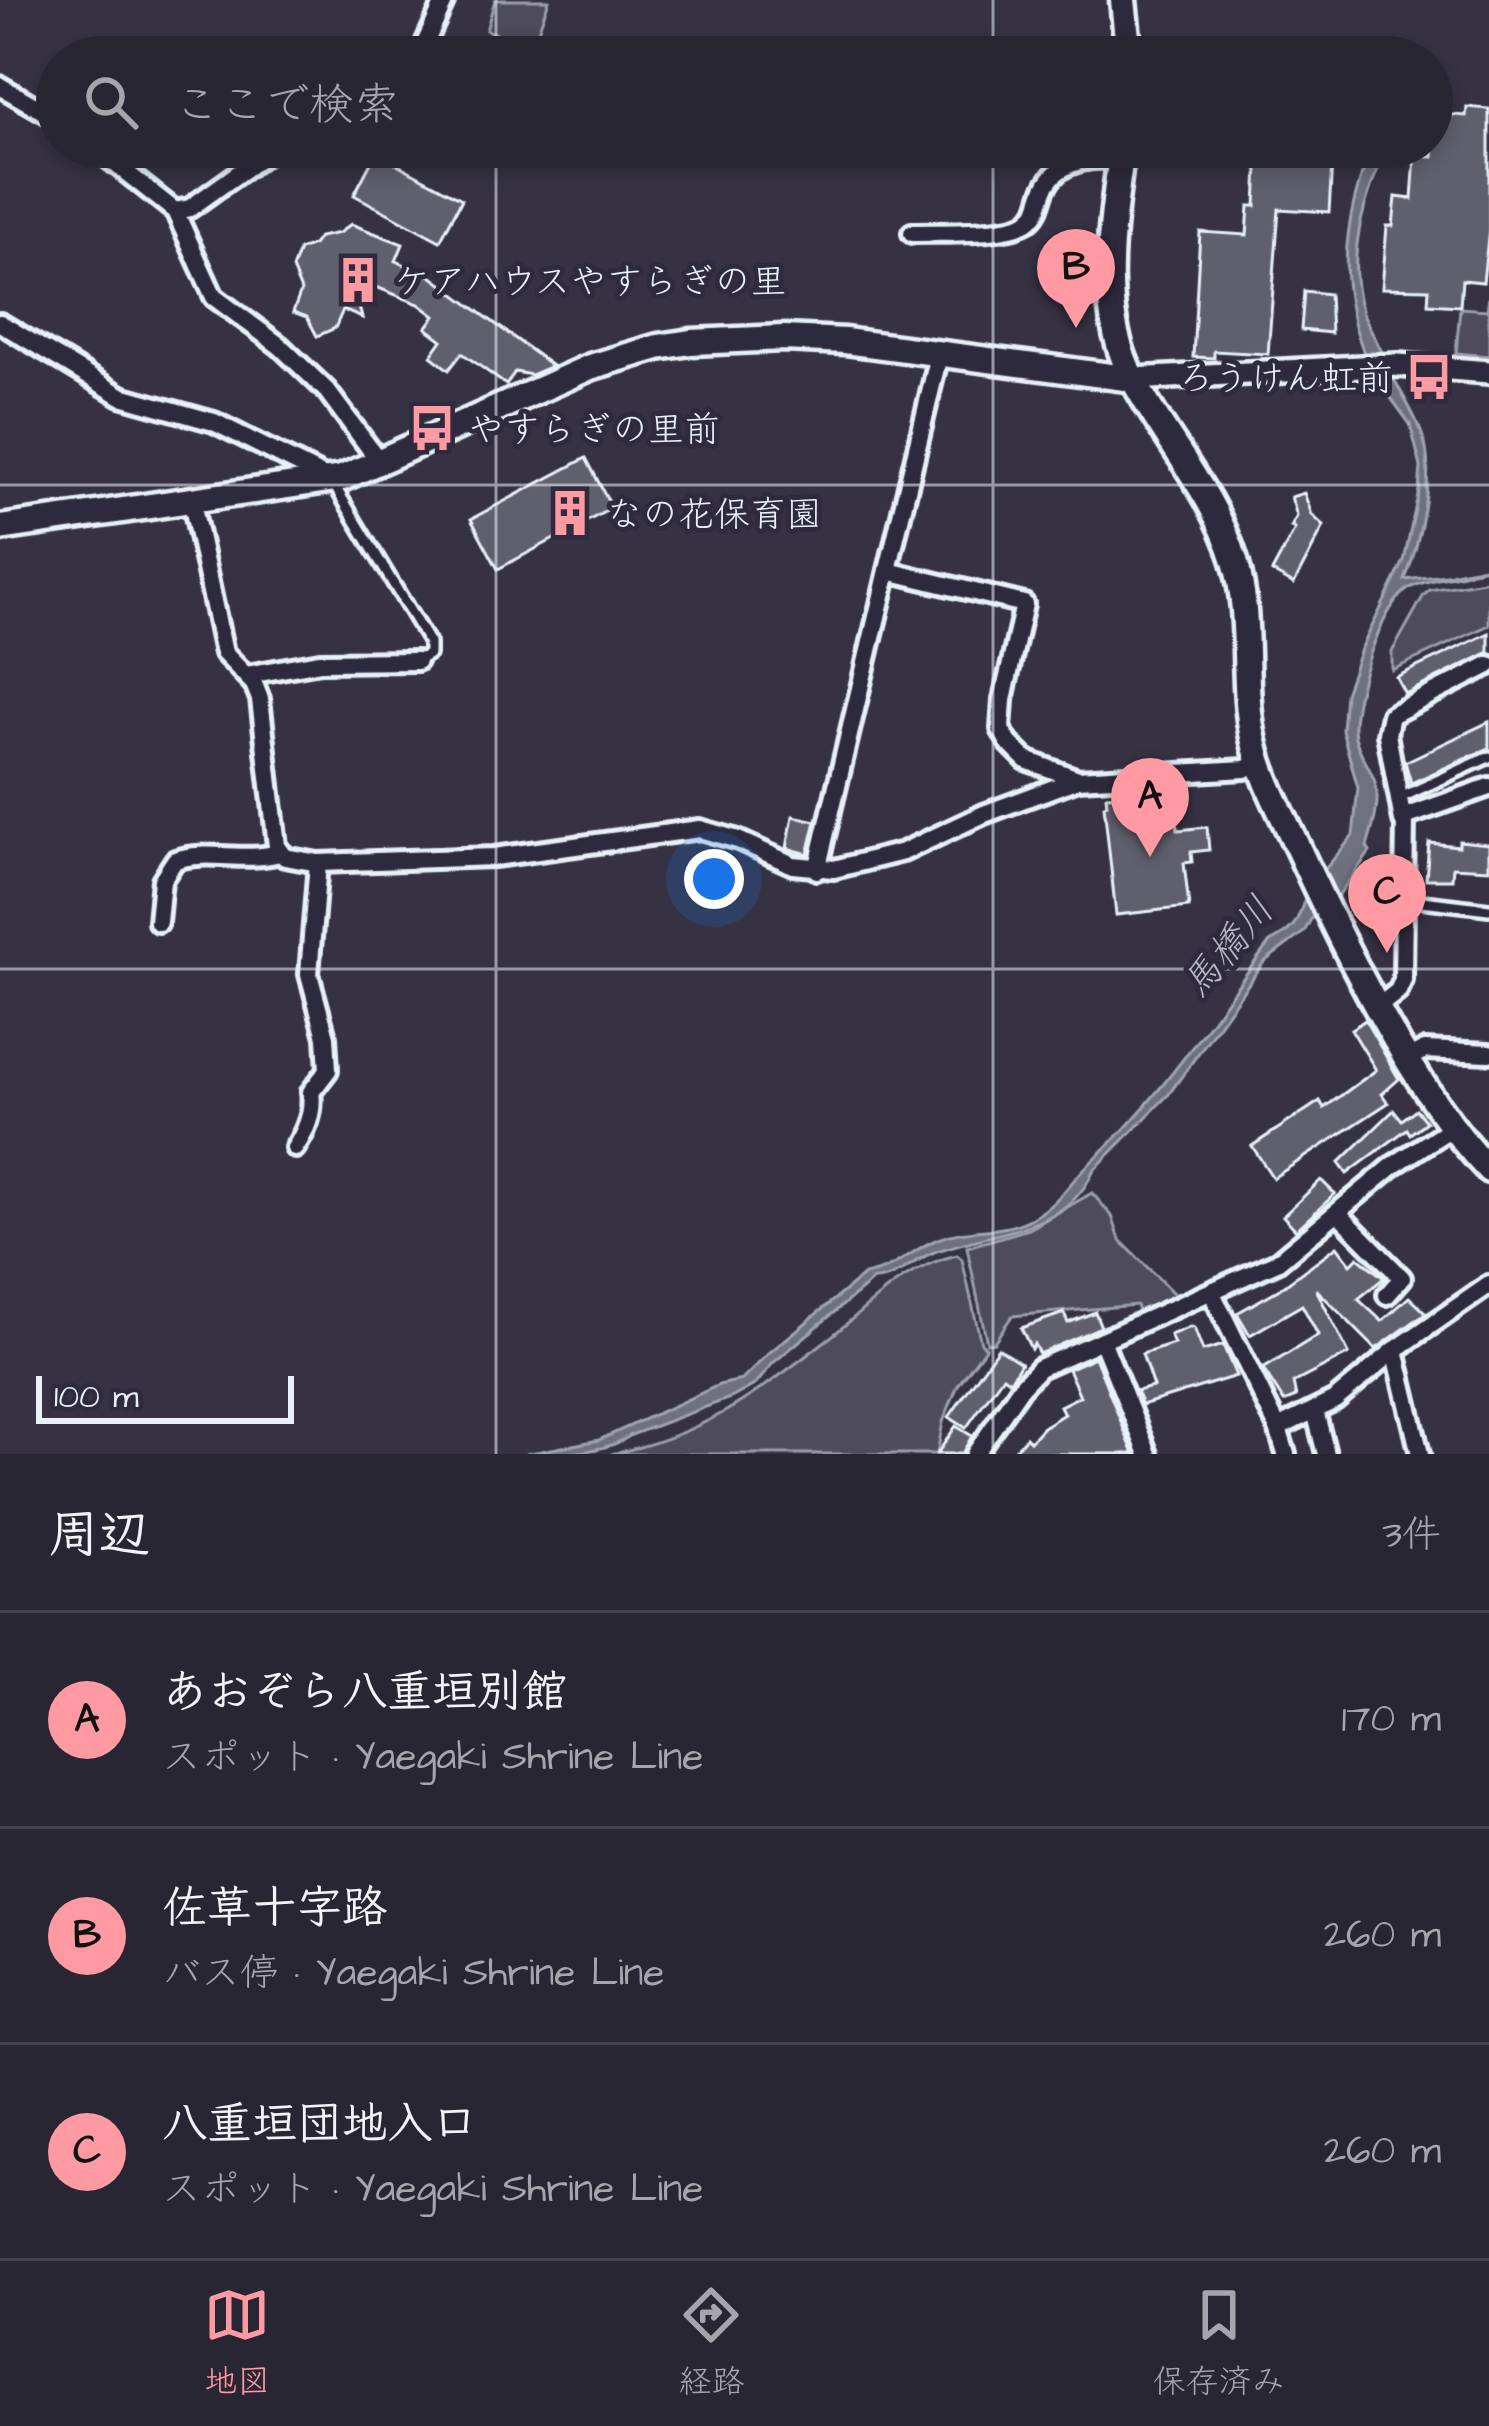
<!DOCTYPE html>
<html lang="ja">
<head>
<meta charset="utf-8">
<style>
	body { margin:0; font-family:"Architects Daughter","Klee One",sans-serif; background:#302e3b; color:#f1f3f6 }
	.scale { position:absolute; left:36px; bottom:30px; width:258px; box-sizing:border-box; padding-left:12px; border:6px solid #e8f1f8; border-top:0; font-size:33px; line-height:42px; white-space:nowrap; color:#e8f1f8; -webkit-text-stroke:9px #2f2a3d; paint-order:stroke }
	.you { position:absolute; left:714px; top:879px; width:42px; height:42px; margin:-30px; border:9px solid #fff; border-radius:50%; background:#1a73e8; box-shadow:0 0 0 18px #1a73e833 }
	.badge { display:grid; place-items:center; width:78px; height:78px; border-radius:50%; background:#ff9aa2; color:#111; font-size:39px; font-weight:700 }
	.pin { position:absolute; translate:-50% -99px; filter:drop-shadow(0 3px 6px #0008) }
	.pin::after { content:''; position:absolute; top:63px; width:42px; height:36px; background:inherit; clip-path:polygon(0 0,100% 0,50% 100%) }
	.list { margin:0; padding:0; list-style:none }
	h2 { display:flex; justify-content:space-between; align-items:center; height:156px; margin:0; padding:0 48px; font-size:51px }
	h2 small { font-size:39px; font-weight:400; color:#a5a5ac }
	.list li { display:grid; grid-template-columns:78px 1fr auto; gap:36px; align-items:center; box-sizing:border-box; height:216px; padding:0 48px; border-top:3px solid #44434e }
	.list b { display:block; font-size:45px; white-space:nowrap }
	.list p { margin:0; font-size:39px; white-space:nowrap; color:#a5a5ac }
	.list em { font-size:39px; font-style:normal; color:#a5a5ac }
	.icon { flex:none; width:66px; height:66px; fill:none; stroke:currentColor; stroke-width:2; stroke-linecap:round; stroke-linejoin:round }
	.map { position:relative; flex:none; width:1489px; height:1454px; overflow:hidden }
	.search { position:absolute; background:#282633; box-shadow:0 6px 18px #0003; left:36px; right:36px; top:36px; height:132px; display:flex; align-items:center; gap:30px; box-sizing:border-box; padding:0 42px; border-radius:66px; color:#a5a5ac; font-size:45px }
	.sheet { height:804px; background:#282633 }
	nav { display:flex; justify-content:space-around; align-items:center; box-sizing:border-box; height:168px; border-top:3px solid #44434e; background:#282633; font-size:33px; color:#a5a5ac }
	nav a { display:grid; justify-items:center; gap:6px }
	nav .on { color:#ff9aa2 }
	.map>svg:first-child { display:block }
</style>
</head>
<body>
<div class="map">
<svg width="1489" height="1454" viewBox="0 0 1489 1454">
	<rect width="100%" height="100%" fill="#363244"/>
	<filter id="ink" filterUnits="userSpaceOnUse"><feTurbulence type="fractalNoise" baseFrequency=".00833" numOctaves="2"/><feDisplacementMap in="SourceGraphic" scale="24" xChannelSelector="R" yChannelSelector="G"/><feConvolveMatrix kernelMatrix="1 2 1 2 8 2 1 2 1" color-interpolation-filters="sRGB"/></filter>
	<g filter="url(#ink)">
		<g fill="#4d4b5c" stroke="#9a9eaa" stroke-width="3">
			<polygon points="495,0 549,0 534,42 520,43 486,30"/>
			<polygon points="1489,296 1489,356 1456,353 1460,308 1487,310"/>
			<polygon points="1489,580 1489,625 1392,670 1392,652 1424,595 1430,590"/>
			<polygon points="1092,1193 1112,1216 1120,1240 1177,1297 1140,1318 1136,1305 1012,1316 994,1342 987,1343 967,1247 1029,1229"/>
			<path d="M957,1255L962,1259L981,1343L986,1347L958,1385L943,1422L937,1454H611C704,1435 754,1396 828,1339C870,1306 903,1267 957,1255Z"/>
		</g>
		<g fill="#70717f" stroke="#a0a4af" stroke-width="3">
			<path d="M1371,147H1387C1365,197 1344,258 1363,313C1370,330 1380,347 1388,364L1369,365C1335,287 1342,226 1371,147Z"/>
			<path d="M1388,367C1399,391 1415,413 1423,437C1436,473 1419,545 1405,580L1470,572C1452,578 1423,579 1407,590C1380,609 1353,697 1354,729C1355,749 1369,764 1375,782C1381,802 1373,827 1367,847L1370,852L1330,907L1316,880L1353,836L1358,788L1342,730L1345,693L1361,649L1404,561L1419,490L1421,467L1410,424L1369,368Z"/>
			<path d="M1312,884L1325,909L1315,912L1304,932L1264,962L1169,1094L1093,1171C1068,1233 985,1232 932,1253C912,1261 894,1281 873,1280L773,1363L756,1384L733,1397L631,1435C605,1454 559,1454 526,1454L599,1440L719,1385L742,1380L770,1352L864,1275C898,1269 910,1250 938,1239C966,1227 1000,1234 1028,1220C1056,1207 1068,1184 1089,1164C1160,1100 1212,1018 1270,942C1305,925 1295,914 1312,884Z"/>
		</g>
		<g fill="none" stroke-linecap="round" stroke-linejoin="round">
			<polyline stroke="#a0a4af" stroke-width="4.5" points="1453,574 1489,567"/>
		</g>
		<g fill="#605e6e" stroke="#e8f1f8" stroke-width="3">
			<polygon points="1467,107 1489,109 1489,229 1483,282 1462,280 1460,306 1428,304 1429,289 1382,288 1387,226 1393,226 1396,197 1412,199 1415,156 1433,157 1435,127 1441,127 1441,114 1466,116"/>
			<polygon points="1259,147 1333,147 1329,212 1279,209 1268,354 1214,351 1214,358 1193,357 1200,232 1247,235 1249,206 1256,206"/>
			<polygon points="376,153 462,199 440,241 354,195"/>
			<polygon points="351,224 403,244 396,261 431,276 552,366 531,375 515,372 506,385 462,353 449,370 431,356 442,340 426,328 435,316 419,304 351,277 362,318 343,310 335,328 317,336 307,317 293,312 301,291 292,269 299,250 313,245 319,237 339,233"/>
			<polygon points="1304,291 1329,294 1331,333 1301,330"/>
			<polygon points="586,458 612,508 498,569 471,519"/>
			<polygon points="1304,493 1312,515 1324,526 1294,584 1272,572 1295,529 1291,527 1297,516 1291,497"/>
			<polygon points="1489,633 1489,652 1405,694 1396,677"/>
			<polygon points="1489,722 1489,748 1411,783 1405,762"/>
			<polygon points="1121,795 1122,802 1175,795 1178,830 1207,827 1209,850 1191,852 1192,862 1184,863 1189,907 1116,915 1104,805 1107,804 1106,796"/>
			<polygon points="793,816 816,821 808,854 787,848"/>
			<polygon points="1459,841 1489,844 1489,869 1453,867 1452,879 1426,879 1429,843 1459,846"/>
			<polygon points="1365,1020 1399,1079 1382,1094 1388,1103 1273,1178 1252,1146 1320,1101 1324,1108 1376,1070 1351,1029"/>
			<polygon points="1416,1109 1426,1122 1410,1134 1407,1129 1347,1174 1339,1163 1394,1110 1402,1120"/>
			<polygon points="1321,1180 1335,1194 1296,1230 1283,1216"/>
			<polygon points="1337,1246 1351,1264 1358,1257 1384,1278 1358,1299 1382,1321 1409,1297 1426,1313 1376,1349 1316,1289 1349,1354 1293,1383 1296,1397 1284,1402 1263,1369 1318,1335 1302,1305 1250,1335 1237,1313 1278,1290"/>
			<polygon points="1095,1312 1101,1327 1039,1354 1034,1344 1031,1349 1021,1328 1064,1313 1068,1323"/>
			<polygon points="1190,1327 1194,1328 1203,1351 1223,1345 1236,1376 1142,1405 1136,1391 1153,1387 1142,1354 1174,1344 1170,1335"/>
			<polygon points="998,1348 1021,1363 1010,1381 1003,1376 966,1428 949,1417"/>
			<polygon points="1095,1357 1134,1454 1011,1454 1026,1437 1030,1441 1043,1427 1064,1414 1060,1406 1080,1396 1068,1369"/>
			<polygon points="956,1426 972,1436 962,1454 937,1454"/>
		</g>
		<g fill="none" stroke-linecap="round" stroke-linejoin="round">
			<defs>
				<g id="service">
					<polyline points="334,485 429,643 429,654 417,661"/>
					<polyline points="1402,797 1489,757"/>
					<polyline points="1405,899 1489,909"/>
				</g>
				<g id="minor">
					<polyline points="419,57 445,0"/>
					<polyline points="0,86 57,119"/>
					<polyline points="94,147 175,211 214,297 280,346 327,391 379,461"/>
					<polyline points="175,211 190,208 275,147"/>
					<path d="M912,233C939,232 1006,235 1027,222C1040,213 1039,201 1045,188C1059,159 1092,157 1121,159"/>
					<polyline points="0,323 121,396 214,422 328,479"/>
					<polyline points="192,502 224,653 254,684 260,699 277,846 285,857 318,863 494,857 700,829 738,840 793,865 834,869 903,852 984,814 1078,779 1245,769 1260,764"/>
					<polyline points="888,571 1024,604 1003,700 1001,729 1009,743 1026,760 1078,779"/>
					<polyline points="247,675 320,662 417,661"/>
					<polyline points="1403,821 1387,734 1391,715 1489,665"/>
					<polyline points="817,870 939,355"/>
					<path d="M158,922L162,880L175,860C208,849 244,863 279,853"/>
					<polyline points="1379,1006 1398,991 1403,980 1405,817 1489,787"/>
					<polyline points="1409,1058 1425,1050 1489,1053"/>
					<path d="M295,1148C306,1131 314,1113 311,1092L328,1070L326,1037L309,974L318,863"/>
					<polyline points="1338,1213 1402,1278 1387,1295"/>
					<polyline points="1212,1293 1278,1428 1286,1454"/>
					<polyline points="1102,1340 1148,1454"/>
					<polyline points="1315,1411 1326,1454"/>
					<polyline points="1278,1428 1335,1400 1395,1350"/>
					<polyline points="975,1454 1021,1387 1039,1368 1277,1262 1394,1165 1451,1128"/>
					<polyline points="1420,1454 1395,1350 1489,1285"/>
				</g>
				<polyline id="tertiary" points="1133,379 1398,365 1489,372"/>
				<g id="secondary">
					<polyline points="1123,0 1129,57"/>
					<path d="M1122,147C1113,222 1095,309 1133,379C1165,440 1215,494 1235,561C1253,620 1240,683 1254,742C1262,777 1280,810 1295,842C1342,944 1412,1090 1489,1170"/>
					<polyline points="0,528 342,478 590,367 658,347 691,342 784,338 845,341 1133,379"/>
				</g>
			</defs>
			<use href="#service" stroke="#e8f1f8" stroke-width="18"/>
			<use href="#minor" stroke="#e8f1f8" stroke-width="26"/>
			<use href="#tertiary" stroke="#e8f1f8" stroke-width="30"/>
			<use href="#secondary" stroke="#e8f1f8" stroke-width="33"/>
			<use href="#service" stroke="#2f2a3d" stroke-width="9"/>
			<use href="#minor" stroke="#2f2a3d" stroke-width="16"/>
			<use href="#tertiary" stroke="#2f2a3d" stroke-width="21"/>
			<use href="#secondary" stroke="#2f2a3d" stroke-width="24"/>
		</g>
	</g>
	<path fill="none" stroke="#e8f1f8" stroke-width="3" stroke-opacity="0.55" d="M496,0V57M993,0V57M496,147V1454M993,147V1454M0,485H1489M0,969H1489"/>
	<defs>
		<symbol id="building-bare" viewBox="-9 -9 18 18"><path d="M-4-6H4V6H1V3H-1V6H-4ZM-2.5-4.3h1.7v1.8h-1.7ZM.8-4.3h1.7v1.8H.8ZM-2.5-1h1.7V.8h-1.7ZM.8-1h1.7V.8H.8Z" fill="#ff9aa2" stroke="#2f2a3d" stroke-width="2.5" paint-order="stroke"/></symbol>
		<symbol id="bus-bare" viewBox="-9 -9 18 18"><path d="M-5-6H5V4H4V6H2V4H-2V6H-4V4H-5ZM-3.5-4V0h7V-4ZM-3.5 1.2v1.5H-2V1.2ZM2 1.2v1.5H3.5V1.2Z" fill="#ff9aa2" stroke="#2f2a3d" stroke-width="2.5" paint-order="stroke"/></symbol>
	</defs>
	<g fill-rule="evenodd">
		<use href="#building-bare" x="325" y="247" width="66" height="66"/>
		<use href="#bus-bare" x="1396" y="344" width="66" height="66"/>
		<use href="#bus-bare" x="399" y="395" width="66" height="66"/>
		<use href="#building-bare" x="537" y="480" width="66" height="66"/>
	</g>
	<g text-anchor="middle" stroke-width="10" stroke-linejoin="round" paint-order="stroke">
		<g font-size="36" fill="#e8f1f8" stroke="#2f2a3d" text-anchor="start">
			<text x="394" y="293">ケアハウスやすらぎの里</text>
			<text x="1393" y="390" text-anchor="end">ろうけん虹前</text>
			<text x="468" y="441">やすらぎの里前</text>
			<text x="606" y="526">なの花保育園</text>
		</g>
		<g font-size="39" font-style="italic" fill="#b2b7c2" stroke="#2f2a3d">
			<text transform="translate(1227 946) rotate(-50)" y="14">馬橋川</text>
		</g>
	</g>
</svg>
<div class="scale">100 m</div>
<div class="you"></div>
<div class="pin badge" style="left:1150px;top:857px">A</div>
<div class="pin badge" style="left:1076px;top:328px">B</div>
<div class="pin badge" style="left:1387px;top:953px">C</div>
<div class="search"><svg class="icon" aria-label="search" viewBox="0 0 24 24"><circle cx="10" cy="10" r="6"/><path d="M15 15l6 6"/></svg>ここで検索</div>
</div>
<section class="sheet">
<h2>周辺<small>3件</small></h2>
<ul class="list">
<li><span class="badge">A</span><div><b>あおぞら八重垣別館</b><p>スポット · Yaegaki Shrine Line</p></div><em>170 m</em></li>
<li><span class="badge">B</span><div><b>佐草十字路</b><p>バス停 · Yaegaki Shrine Line</p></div><em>260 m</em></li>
<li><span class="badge">C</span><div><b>八重垣団地入口</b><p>スポット · Yaegaki Shrine Line</p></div><em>260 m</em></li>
</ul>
</section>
<nav>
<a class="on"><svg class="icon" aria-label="map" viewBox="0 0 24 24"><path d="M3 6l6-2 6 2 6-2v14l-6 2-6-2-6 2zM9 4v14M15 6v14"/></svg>地図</a>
<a><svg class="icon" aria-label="directions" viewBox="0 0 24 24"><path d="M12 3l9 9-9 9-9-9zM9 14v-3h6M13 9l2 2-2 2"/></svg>経路</a>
<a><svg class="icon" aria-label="saved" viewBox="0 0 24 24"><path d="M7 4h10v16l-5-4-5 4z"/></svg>保存済み</a>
</nav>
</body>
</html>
